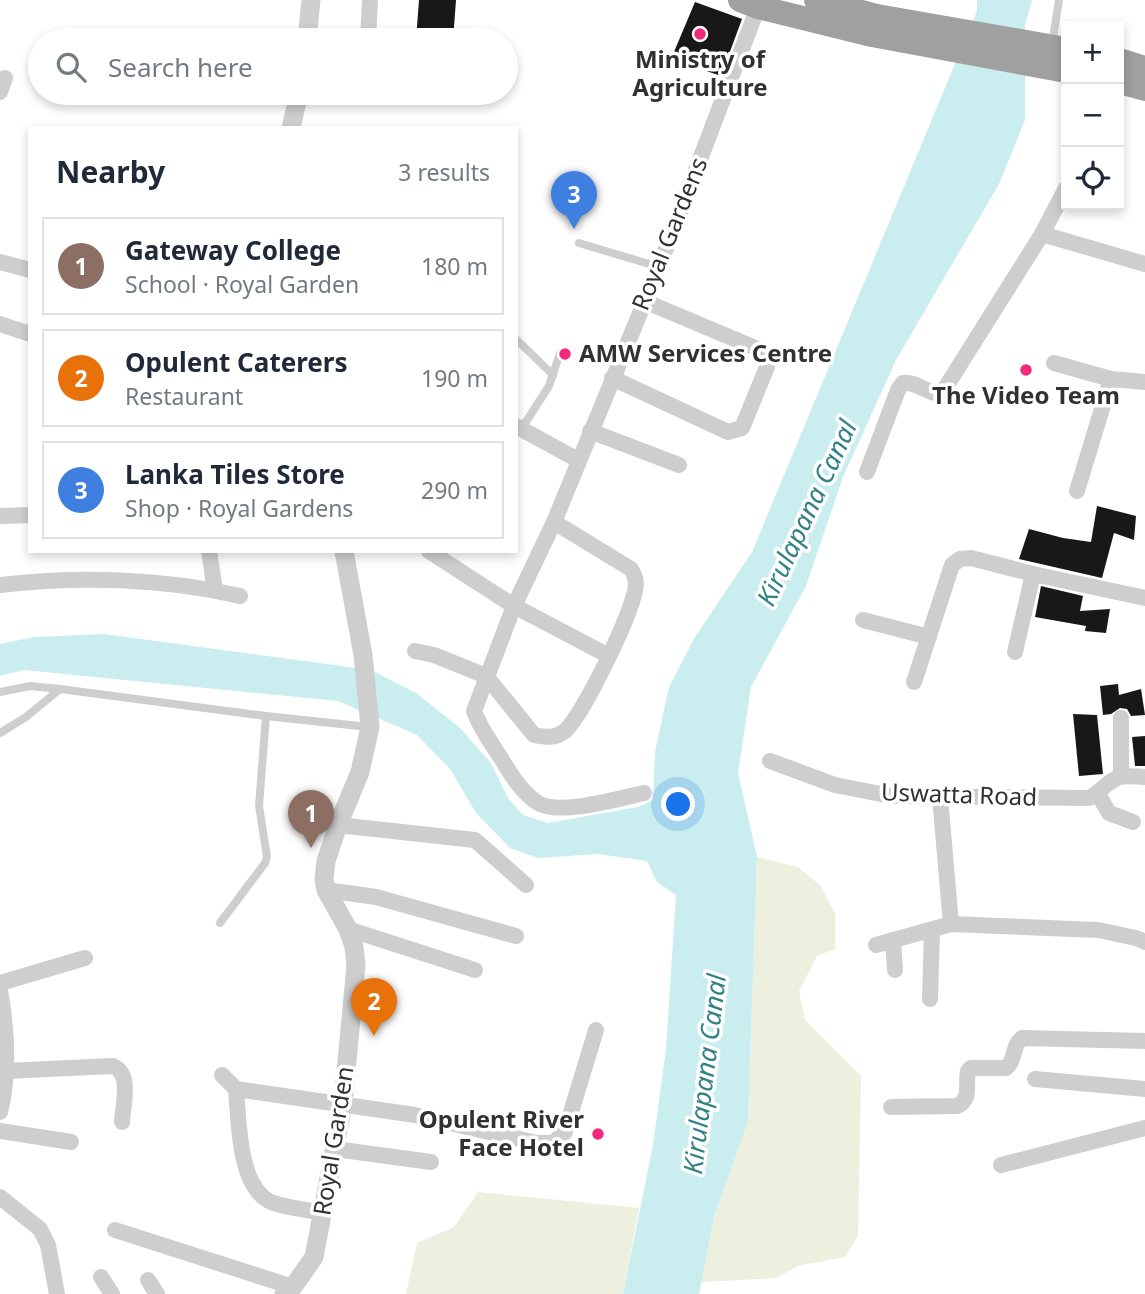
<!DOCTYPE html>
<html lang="en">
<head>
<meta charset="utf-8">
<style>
	body { margin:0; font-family:"Noto Sans",sans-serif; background:#f6f6f7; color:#1f2937 }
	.controls { position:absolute; right:21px; top:21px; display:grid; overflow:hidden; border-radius:0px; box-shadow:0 4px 10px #0003 }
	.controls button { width:63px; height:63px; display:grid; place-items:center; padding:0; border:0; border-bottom:2px solid #e0e1e3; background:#fff; color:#1f2937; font:35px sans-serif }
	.you { position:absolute; left:679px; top:805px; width:24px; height:24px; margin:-18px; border:5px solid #fff; border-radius:50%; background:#1a73e8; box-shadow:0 0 0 10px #1a73e833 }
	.badge { display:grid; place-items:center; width:46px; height:46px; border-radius:50%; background:#111827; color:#fff; font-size:23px; font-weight:700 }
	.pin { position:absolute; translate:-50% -58px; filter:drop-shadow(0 2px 4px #0008) }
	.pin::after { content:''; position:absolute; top:37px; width:24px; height:21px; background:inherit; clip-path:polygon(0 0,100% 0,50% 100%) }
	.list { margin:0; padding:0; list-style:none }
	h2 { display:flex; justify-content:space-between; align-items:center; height:91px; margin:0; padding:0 28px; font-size:30px }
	h2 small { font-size:23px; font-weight:400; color:#747a83 }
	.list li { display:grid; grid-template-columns:46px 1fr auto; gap:21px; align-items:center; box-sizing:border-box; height:98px; margin:0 14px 14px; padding:0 14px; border:2px solid #e0e1e3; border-radius:0px }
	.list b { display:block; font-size:26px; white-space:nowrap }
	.list p { margin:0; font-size:23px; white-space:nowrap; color:#747a83 }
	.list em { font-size:23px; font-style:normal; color:#747a83 }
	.icon { flex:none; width:38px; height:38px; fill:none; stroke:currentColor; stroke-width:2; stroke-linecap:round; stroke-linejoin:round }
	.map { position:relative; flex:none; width:1145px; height:1294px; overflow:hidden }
	.search { position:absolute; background:#fff; box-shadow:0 4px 10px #0003; left:28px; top:28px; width:490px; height:77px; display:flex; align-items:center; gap:18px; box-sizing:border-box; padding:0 24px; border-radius:38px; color:#747a83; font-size:26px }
	.panel { position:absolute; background:#fff; box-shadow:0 4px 10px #0003; left:28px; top:126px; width:490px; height:427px; border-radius:0px }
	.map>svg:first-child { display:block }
</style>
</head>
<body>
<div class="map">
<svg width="1145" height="1294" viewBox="0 0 1145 1294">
	<rect width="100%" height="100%" fill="#fff"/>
	<g fill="#edefdf">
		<polygon points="757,857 798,867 820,885 835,913 835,949 817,956 799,991 805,1020 861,1076 858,1236 845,1257 798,1266 776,1278 701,1282 714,1217 748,1122"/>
		<polygon points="478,1192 639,1208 623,1294 406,1294 417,1243 454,1227"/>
	</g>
	<polygon fill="#caedef" points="977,0 1032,0 1025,25 1025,120 999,184 896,360 843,477 806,586 751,687 738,773 757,857 748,1122 714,1217 699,1294 623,1294 653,1145 666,1049 676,895 657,882 647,861 598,854 538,858 510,848 476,813 450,769 417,735 338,701 24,670 0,676 0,644 34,637 104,634 371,670 416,693 459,727 491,763 508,798 523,815 548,823 638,807 653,800 655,752 669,687 695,637 752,552 977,11"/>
	<g fill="#181818">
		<polygon points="419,0 456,0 453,40 416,40"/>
		<polygon points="695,2 742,19 721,76 671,59"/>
		<polygon points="1097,506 1136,516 1134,540 1114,533 1102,578 1019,559 1029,529 1063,538 1091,542"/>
		<polygon points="1041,586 1083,596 1080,611 1110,609 1106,633 1085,631 1086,626 1035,617"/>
		<polygon points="1118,684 1119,695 1141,689 1145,715 1131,716 1127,709 1120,708 1111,714 1103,715 1100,686"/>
		<polygon points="1073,714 1097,715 1103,774 1079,776"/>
		<polygon points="1145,736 1145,766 1135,766 1132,737"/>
	</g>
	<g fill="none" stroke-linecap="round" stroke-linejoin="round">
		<g stroke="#cecece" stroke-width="8">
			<polyline points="1052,44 1059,0"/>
			<polyline points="579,243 659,267"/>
			<polyline points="516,339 553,375"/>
			<polyline points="522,428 549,386 560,353"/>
			<polyline points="0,692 30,686 60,689 266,716 369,727"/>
			<polyline points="0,733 26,717 60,689"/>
			<polyline points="220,923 265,863 267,857 259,806 266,716"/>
		</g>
		<g stroke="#cecece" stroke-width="16">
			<polyline points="368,40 370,0"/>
			<polyline points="0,92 5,78"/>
			<polyline points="1042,234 1145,264"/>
			<polyline points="0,262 30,270"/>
			<polyline points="0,324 30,334"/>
			<polyline points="1054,363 1111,379 1145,382"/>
			<polyline points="612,378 728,432 742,428 767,367 768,359 765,352 644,301"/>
			<polyline points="516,426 578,460"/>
			<polyline points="590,431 679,465"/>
			<path d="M867,472L898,390L903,383C918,381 929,396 942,393L1042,234L1066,188"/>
			<polyline points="1077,491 1111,379"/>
			<polyline points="0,516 30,515"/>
			<polyline points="209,551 215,590"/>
			<polyline points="429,551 514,606 609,656"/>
			<path d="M0,585C78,576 163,578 240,596"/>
			<polyline points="863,620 929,637"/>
			<path d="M415,651L434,655L486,676L534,735C545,737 555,739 565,731C583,715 635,609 636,584C636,578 634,574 631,569L554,522"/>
			<polyline points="1015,652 1033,574"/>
			<polyline points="914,682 952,565 960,559 971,558 1033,574 1145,598"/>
			<polyline points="1121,718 1121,776"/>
			<path d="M770,761L835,785L891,796L1089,798C1100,793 1108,780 1120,777C1127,775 1137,777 1145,777"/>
			<path d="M644,793C621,798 559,816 538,803C522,793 510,774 501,758C491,743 480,728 474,711L514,606L554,522L659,267L758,7"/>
			<polyline points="1098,794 1109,813 1133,822"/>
			<polyline points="940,797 951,924"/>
			<polyline points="338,825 475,840 526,885"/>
			<polyline points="326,890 376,897 516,936"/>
			<polyline points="348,929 475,970"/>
			<polyline points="893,940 895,970"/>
			<polyline points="876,945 951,924 1098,930 1136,938 1145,942"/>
			<polyline points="0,983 85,958"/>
			<path d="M0,990C7,1030 10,1072 0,1112"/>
			<polyline points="930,999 932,930"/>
			<path d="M6,1071L113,1066C132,1074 123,1104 122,1122"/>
			<polyline points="222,1075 236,1089 415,1115 537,1143 553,1143 565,1132 596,1030"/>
			<polyline points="1035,1079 1145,1089"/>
			<path d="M236,1089C239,1121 238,1184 269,1201C280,1207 310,1210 323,1213"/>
			<path d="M891,1107L957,1106C972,1099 965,1085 968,1071L971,1068H1006C1016,1060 1012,1045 1022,1038L1145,1041"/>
			<polyline points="0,1131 71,1142"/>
			<polyline points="335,1149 431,1162"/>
			<polyline points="1001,1165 1145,1128"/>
			<polyline points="0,1197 40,1229 48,1245 57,1294"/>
			<polyline points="115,1230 293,1287"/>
			<polyline points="101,1277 112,1294"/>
			<polyline points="148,1280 157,1294"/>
		</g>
		<g stroke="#cecece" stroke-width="19">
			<polyline points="307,40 311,0"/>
			<polyline points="291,128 299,93"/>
			<polyline points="284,1294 293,1287 314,1257 343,1104 356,965 354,947 348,929 326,890 324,879 326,861 338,825 360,772 370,727 363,655 344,551"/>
		</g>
		<g stroke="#a0a0a0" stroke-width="24">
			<polyline points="740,0 758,7 872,35 1066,71"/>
			<polyline points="816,0 877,16 1066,49"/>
			<polyline points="1119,60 1145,68"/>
			<polyline points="1119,82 1145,89"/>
		</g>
	</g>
	<g fill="#f12a7c" stroke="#fff" stroke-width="2.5">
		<circle cx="700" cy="34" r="7"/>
		<circle cx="565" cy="354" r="7"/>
		<circle cx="1026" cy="370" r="7"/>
		<circle cx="598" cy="1134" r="7"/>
	</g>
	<g text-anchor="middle" stroke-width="7" stroke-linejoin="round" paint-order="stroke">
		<g font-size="24" font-weight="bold" fill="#313131" stroke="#fff">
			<text x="700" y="68">Ministry of<tspan x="700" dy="28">Agriculture</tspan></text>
			<text x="579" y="362" text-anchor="start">AMW Services Centre</text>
			<text x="1026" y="404">The Video Team</text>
			<text x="584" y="1128" text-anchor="end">Opulent River<tspan x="584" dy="28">Face Hotel</tspan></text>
		</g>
		<g font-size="24" fill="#313131" stroke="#fff">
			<text transform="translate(670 234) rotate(-68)" y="8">Royal Gardens</text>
			<text transform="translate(959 795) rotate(2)" y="8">Uswatta Road</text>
			<text transform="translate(334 1141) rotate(-81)" y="8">Royal Garden</text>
		</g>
		<g font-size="26" font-style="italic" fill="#328185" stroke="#fff">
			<text transform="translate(807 513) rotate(-65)" y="9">Kirulapana Canal</text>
			<text transform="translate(705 1074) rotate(-83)" y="9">Kirulapana Canal</text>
		</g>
	</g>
</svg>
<div class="controls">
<button>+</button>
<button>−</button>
<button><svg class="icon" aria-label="locate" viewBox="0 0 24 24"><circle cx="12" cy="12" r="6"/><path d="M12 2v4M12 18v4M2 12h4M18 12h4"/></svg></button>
</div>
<div class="you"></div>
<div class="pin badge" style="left:311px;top:848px;background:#8d6e63">1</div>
<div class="pin badge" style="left:374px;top:1036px;background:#e8710a">2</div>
<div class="pin badge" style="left:574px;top:229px;background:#3f7fe0">3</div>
<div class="search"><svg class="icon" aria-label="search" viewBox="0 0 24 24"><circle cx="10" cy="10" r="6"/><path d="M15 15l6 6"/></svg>Search here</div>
<section class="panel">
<h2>Nearby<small>3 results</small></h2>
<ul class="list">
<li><span class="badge" style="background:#8d6e63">1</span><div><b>Gateway College</b><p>School · Royal Garden</p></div><em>180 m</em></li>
<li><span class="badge" style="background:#e8710a">2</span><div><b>Opulent Caterers</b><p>Restaurant</p></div><em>190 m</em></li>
<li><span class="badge" style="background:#3f7fe0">3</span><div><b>Lanka Tiles Store</b><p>Shop · Royal Gardens</p></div><em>290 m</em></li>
</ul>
</section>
</div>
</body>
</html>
